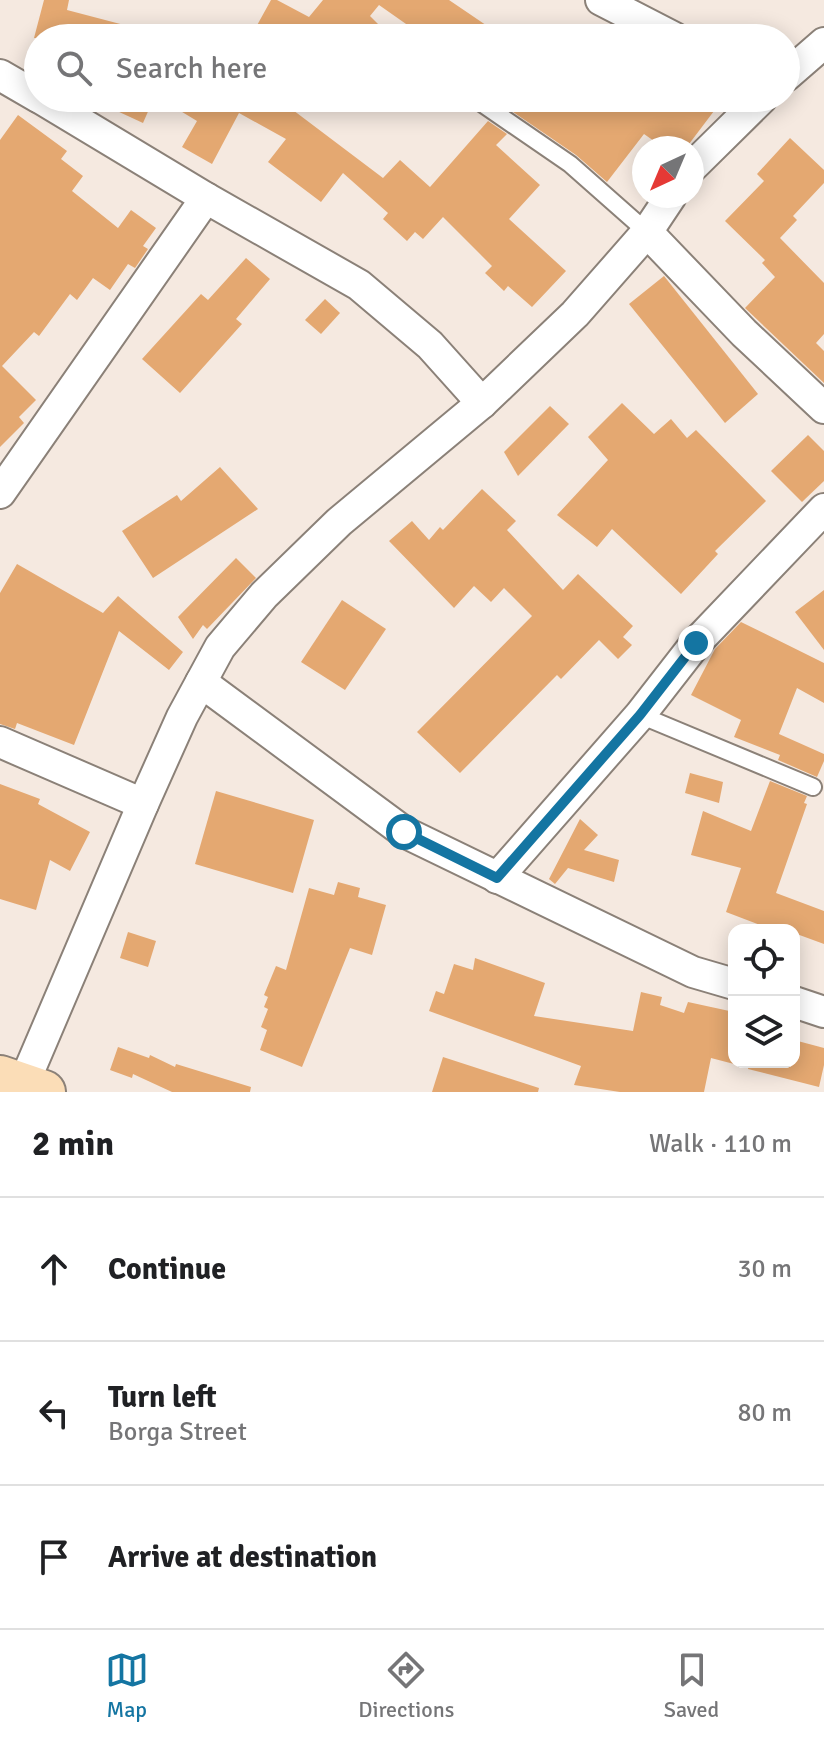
<!DOCTYPE html>
<html lang="en">
<head>
<meta charset="utf-8">
<style>
	body { margin:0; font-family:Signika,sans-serif; background:#f6f6f6; color:#202124 }
	.controls { position:absolute; right:24px; bottom:24px; display:grid; overflow:hidden; border-radius:16px; box-shadow:0 4px 20px #0003 }
	.controls button { width:72px; height:72px; display:grid; place-items:center; padding:0; border:0; border-bottom:2px solid #e0e0e0; background:#fff; color:#202124; font:40px sans-serif }
	.compass { position:absolute; left:632px; top:136px; width:72px; height:72px; border-radius:50%; background:#fff; box-shadow:0 4px 20px #0003; rotate:224deg }
	.stop { position:absolute; width:24px; height:24px; margin:-18px; border:6px solid #1475a2; border-radius:50%; background:#fff }
	.stop.end { background:#1475a2; border-color:#fff; box-shadow:0 2px 8px #0008 }
	.list { margin:0; padding:0; list-style:none }
	h2 { display:flex; justify-content:space-between; align-items:center; height:104px; margin:0; padding:0 32px; font-size:34px }
	h2 small { font-size:26px; font-weight:400; color:#757577 }
	.list li { display:grid; grid-template-columns:52px 1fr auto; gap:24px; align-items:center; box-sizing:border-box; height:144px; padding:0 32px; border-top:2px solid #e0e0e0 }
	.list b { display:block; font-size:30px; white-space:nowrap }
	.list p { margin:0; font-size:26px; white-space:nowrap; color:#757577 }
	.list em { font-size:26px; font-style:normal; color:#757577 }
	.icon { flex:none; width:44px; height:44px; fill:none; stroke:currentColor; stroke-width:2; stroke-linecap:round; stroke-linejoin:round }
	.map { position:relative; flex:none; width:824px; height:1092px; overflow:hidden }
	.search { position:absolute; background:#fff; box-shadow:0 4px 20px #0003; left:24px; right:24px; top:24px; height:88px; display:flex; align-items:center; gap:20px; box-sizing:border-box; padding:0 28px; border-radius:44px; color:#757577; font-size:30px }
	.sheet { height:536px; background:#fff }
	nav { display:flex; justify-content:space-around; align-items:center; box-sizing:border-box; height:112px; border-top:2px solid #e0e0e0; background:#fff; font-size:22px; color:#757577 }
	nav a { display:grid; justify-items:center; gap:4px }
	nav .on { color:#1475a2 }
	.map>svg:first-child { display:block }
</style>
</head>
<body>
<div class="map">
<svg width="824" height="1092" viewBox="0 0 824 1092">
	<rect width="100%" height="100%" fill="#f5e9e0"/>
	<g fill="#e4a871">
		<polygon points="44,0 69,0 67,10 147,31 146,38 34,38"/>
		<polygon points="271,0 277,0 309,17 323,0 449,0 505,38 426,38 379,5 370,16 392,38 250,38"/>
		<polygon points="89,98 154,98 143,123"/>
		<polygon points="159,98 277,98 383,178 400,160 430,187 488,121 507,134 496,145 540,185 509,219 566,271 532,307 508,286 504,291 485,273 492,266 443,217 423,239 415,232 407,241 383,219 388,213 343,173 321,202 268,162 286,139 239,113 212,164 182,147 197,121"/>
		<polygon points="503,98 590,98 604,111 613,98 696,98 714,111 686,148 664,148 644,134 607,182 576,155 503,105 506,101"/>
		<polygon points="18,115 67,151 61,159 83,176 72,191 118,228 131,210 156,228 143,246 148,249 135,268 128,264 110,290 93,278 77,300 70,294 39,336 34,332 2,366 36,400 19,417 24,423 0,447 0,140"/>
		<polygon points="790,138 824,170 824,183 793,216 797,220 780,238 824,283 824,334 816,343 824,351 824,383 745,308 775,277 762,263 765,260 725,221 764,181 757,174"/>
		<polygon points="246,258 270,279 236,319 242,324 180,393 142,359 201,294 208,300"/>
		<polygon points="664,276 758,394 725,423 629,304"/>
		<polygon points="325,299 340,313 321,334 305,320"/>
		<polygon points="622,403 654,434 671,419 687,438 696,430 766,501 715,551 718,554 681,594 612,529 597,547 557,515 608,460 588,437"/>
		<polygon points="550,406 569,424 518,476 504,452"/>
		<polygon points="808,435 824,451 824,481 802,502 771,471"/>
		<polygon points="220,467 258,509 153,578 122,531 177,495 181,501"/>
		<polygon points="482,489 516,521 507,530 563,590 578,574 633,626 623,637 632,645 618,659 599,640 561,679 557,675 460,773 417,732 532,616 504,588 491,602 474,586 454,608 389,541 412,521 429,540 440,527 443,530"/>
		<polygon points="236,558 256,578 207,629 203,625 193,639 178,617"/>
		<polygon points="17,564 103,613 118,596 183,652 169,670 119,631 74,745 17,723 15,729 0,724 0,593"/>
		<polygon points="824,590 824,650 795,612"/>
		<polygon points="342,600 386,629 345,690 301,662"/>
		<polygon points="741,622 824,663 824,703 797,688 779,734 824,754 824,761 817,777 778,760 780,755 734,737 741,720 691,695 715,649"/>
		<polygon points="690,773 723,782 719,803 685,793"/>
		<polygon points="770,781 807,796 804,803 807,804 776,893 824,911 824,944 794,933 794,930 769,924 768,928 726,912 741,868 691,855 703,811 751,831"/>
		<polygon points="0,784 40,799 38,804 90,832 70,871 50,860 36,910 0,899"/>
		<polygon points="216,791 314,820 293,893 195,864"/>
		<polygon points="580,819 598,835 584,850 619,860 614,882 568,868 555,884 549,879"/>
		<polygon points="338,882 360,888 358,897 386,905 372,955 350,948 302,1067 260,1050 267,1030 261,1027 268,1009 264,1007 268,997 264,995 276,966 286,970 309,888 334,895"/>
		<polygon points="128,932 156,941 148,967 120,958"/>
		<polygon points="475,958 545,983 534,1016 633,1031 641,992 662,997 660,1005 684,1013 688,1002 734,1012 734,1064 711,1058 704,1092 620,1092 574,1085 581,1066 429,1011 436,991 444,994 454,964 473,970"/>
		<polygon points="794,1040 824,1048 824,1065 819,1087 748,1069 749,1062 794,1062"/>
		<polygon points="118,1047 149,1058 150,1055 175,1067 176,1064 251,1087 250,1092 172,1092 133,1074 132,1078 110,1070"/>
		<polygon points="443,1057 539,1088 538,1092 432,1092"/>
	</g>
	<g fill="none" stroke-linecap="round" stroke-linejoin="round">
		<defs>
			<g id="lane">
				<polyline points="474,98 570,164 647,232"/>
				<polyline points="640,715 813,787"/>
			</g>
			<g id="street">
				<polyline points="601,0 675,38"/>
				<polyline points="0,75 38,97"/>
				<polyline points="786,76 824,43"/>
				<polyline points="40,98 206,198 359,285 430,345 482,403"/>
				<polyline points="692,167 762,98"/>
				<polyline points="647,232 744,333 824,408"/>
				<polyline points="0,493 206,198"/>
				<polyline points="201,682 404,832 693,972 734,984"/>
				<polyline points="0,742 143,804"/>
				<polyline points="497,878 640,715 696,643 824,509"/>
				<polyline points="794,1002 824,1012"/>
				<polyline points="23,1085 143,804 182,717 220,647 264,595 339,522 482,403 575,314 647,232 671,196"/>
			</g>
			<polyline id="secondary" points="0,1077 44,1092"/>
		</defs>
		<use href="#lane" stroke="#8b8178" stroke-width="20"/>
		<use href="#street" stroke="#8b8178" stroke-width="34"/>
		<use href="#secondary" stroke="#8b8178" stroke-width="46"/>
		<use href="#lane" stroke="#fff" stroke-width="16"/>
		<use href="#street" stroke="#fff" stroke-width="30"/>
		<use href="#secondary" stroke="#fbddb7" stroke-width="42"/>
	</g>
	<g fill="none" stroke-linecap="round" stroke-linejoin="round">
		<polyline stroke="#1475a2" stroke-width="10" points="404,832 497,878 640,715 696,643"/>
	</g>
</svg>
<div class="controls">
<button><svg class="icon" aria-label="locate" viewBox="0 0 24 24"><circle cx="12" cy="12" r="6"/><path d="M12 2v4M12 18v4M2 12h4M18 12h4"/></svg></button>
<button><svg class="icon" aria-label="layers" viewBox="0 0 24 24"><path d="M12 4l9 5-9 5-9-5zM3 14l9 5 9-5"/></svg></button>
</div>
<svg class="compass" viewBox="-18 -18 36 36"><path d="M0-13l5 13h-10z" fill="#e53935"/><path d="M0 13l5-13h-10z" fill="#757577"/></svg>
<div class="stop" style="left:404px;top:832px"></div>
<div class="stop end" style="left:696px;top:643px"></div>
<div class="search"><svg class="icon" aria-label="search" viewBox="0 0 24 24"><circle cx="10" cy="10" r="6"/><path d="M15 15l6 6"/></svg>Search here</div>
</div>
<section class="sheet">
<h2>2 min<small>Walk · 110 m</small></h2>
<ul class="list">
<li><svg class="icon" aria-label="ahead" viewBox="0 0 24 24"><path d="M12 20V5M6 11l6-6 6 6"/></svg><div><b>Continue</b></div><em>30 m</em></li>
<li><svg class="icon" aria-label="left" viewBox="0 0 24 24"><path d="M17 20v-9H6M10 6l-5 5 5 5"/></svg><div><b>Turn left</b><p>Borga Street</p></div><em>80 m</em></li>
<li><svg class="icon" aria-label="arrive" viewBox="0 0 24 24"><path d="M6 21V4h12l-3 4 3 4H6"/></svg><div><b>Arrive at destination</b></div></li>
</ul>
</section>
<nav>
<a class="on"><svg class="icon" aria-label="map" viewBox="0 0 24 24"><path d="M3 6l6-2 6 2 6-2v14l-6 2-6-2-6 2zM9 4v14M15 6v14"/></svg>Map</a>
<a><svg class="icon" aria-label="directions" viewBox="0 0 24 24"><path d="M12 3l9 9-9 9-9-9zM9 14v-3h6M13 9l2 2-2 2"/></svg>Directions</a>
<a><svg class="icon" aria-label="saved" viewBox="0 0 24 24"><path d="M7 4h10v16l-5-4-5 4z"/></svg>Saved</a>
</nav>
</body>
</html>
